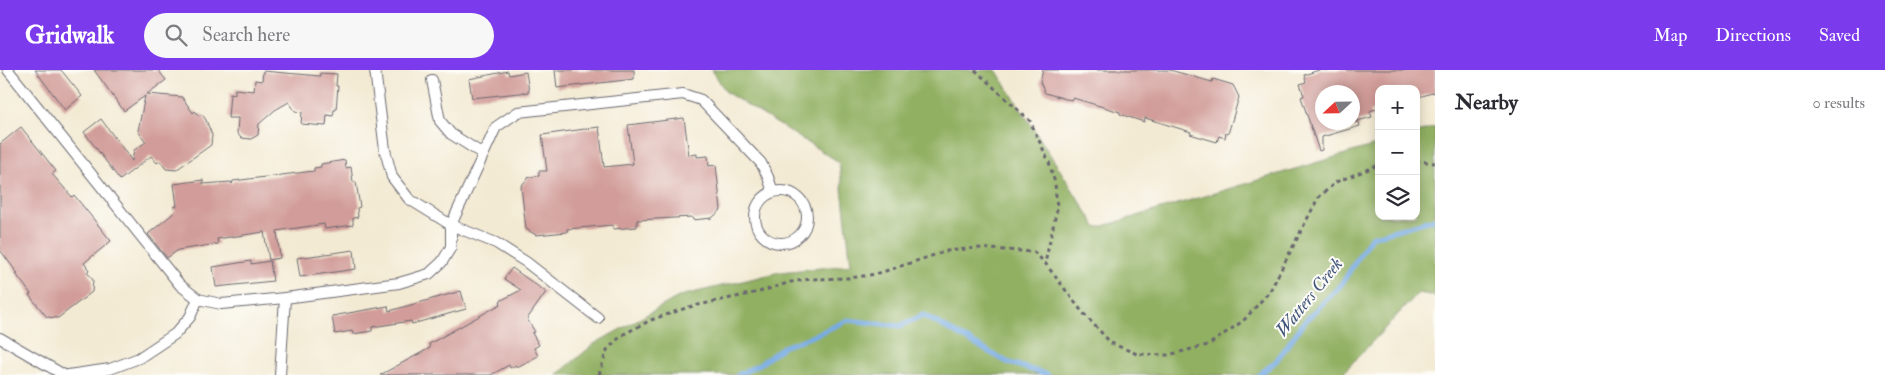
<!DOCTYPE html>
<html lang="en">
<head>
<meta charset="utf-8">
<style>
	body { margin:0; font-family:"IM FELL Double Pica",serif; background:#f7f7f7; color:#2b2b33 }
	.controls { position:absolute; right:15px; top:15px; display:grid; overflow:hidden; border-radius:10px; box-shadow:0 2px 12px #0003 }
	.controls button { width:45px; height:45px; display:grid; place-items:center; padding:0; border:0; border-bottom:1px solid #e1e1e2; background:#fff; color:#2b2b33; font:25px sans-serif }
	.compass { position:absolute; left:1315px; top:15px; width:45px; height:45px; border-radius:50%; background:#fff; box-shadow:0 2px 12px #0003; rotate:248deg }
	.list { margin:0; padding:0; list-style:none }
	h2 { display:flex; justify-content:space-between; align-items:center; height:65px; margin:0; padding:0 20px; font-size:21px }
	h2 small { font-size:16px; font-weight:400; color:#7c7c81 }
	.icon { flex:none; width:28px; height:28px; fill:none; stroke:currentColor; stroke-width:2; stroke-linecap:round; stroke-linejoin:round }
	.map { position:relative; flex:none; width:1435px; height:305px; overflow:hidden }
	header { display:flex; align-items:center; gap:30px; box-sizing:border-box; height:70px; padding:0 25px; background:#7c3aed; color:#fff }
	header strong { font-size:24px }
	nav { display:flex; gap:28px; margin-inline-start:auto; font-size:18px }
	.search { width:350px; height:45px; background:#f7f7f7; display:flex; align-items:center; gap:12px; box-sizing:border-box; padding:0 18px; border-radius:28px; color:#7c7c81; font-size:19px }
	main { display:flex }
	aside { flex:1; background:#fff }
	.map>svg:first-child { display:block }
</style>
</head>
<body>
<header>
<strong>Gridwalk</strong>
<div class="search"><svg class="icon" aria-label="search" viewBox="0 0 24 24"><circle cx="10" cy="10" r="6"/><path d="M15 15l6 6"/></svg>Search here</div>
<nav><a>Map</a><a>Directions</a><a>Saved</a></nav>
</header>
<main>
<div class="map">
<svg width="1435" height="305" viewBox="0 0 1435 305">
	<rect width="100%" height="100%" fill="#fdfcf7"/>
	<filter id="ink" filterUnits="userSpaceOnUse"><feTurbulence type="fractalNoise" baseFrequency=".02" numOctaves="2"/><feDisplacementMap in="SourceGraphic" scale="10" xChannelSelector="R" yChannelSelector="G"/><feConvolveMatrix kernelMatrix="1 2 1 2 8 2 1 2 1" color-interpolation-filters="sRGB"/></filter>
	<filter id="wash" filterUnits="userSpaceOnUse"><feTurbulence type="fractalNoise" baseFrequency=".0096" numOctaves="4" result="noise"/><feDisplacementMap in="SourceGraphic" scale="20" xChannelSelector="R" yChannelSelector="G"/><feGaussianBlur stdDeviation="1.12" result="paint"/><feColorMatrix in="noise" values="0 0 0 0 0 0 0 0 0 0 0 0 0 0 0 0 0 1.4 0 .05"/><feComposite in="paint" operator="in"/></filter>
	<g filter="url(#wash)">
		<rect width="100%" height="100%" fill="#f3ead3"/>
		<polygon fill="#91b062" stroke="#5a694e" points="712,0 996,0 1097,158 1379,74 1379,146 1416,146 1416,63 1435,57 1435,226 1418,223 1341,305 557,305 594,274 680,226 780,202 851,195 839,92 726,22"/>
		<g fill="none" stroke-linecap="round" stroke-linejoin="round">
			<g stroke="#76aae3" stroke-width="5">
				<polyline points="738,305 760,294 783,277 813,266 848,250 900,256 923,245 1007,292 1048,305"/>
				<polyline points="1259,305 1276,291 1305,251 1341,215 1371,167 1435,149"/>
			</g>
		</g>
		<g id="blocks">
			<g fill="#d19c99" fill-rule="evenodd">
				<polygon points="35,0 61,0 82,26 65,40"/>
				<polygon points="94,0 158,0 166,10 147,24 182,27 193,43 195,41 199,46 202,44 206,50 212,65 211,75 176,100 166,99 160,91 157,93 151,86 120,110 84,62 101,49 132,91 134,80 146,72 138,61 145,26 124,41"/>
				<polygon points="555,0 634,0 634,9 557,18"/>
				<polygon points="1043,0 1170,0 1212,12 1213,9 1233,15 1239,27 1228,64 1226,63 1225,68 1219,66 1217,72 1190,64 1191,62 1145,48 1144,52 1120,44 1120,42 1073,28 1073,30 1066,29 1045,23 1040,12"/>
				<path d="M1319,0H1435V22L1416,28V19H1379V38L1370,41L1372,47L1353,52H1359L1360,56L1322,67V80L1319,81L1301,27L1304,26L1300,14L1306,12L1304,5ZM1322,22H1352V52H1322Z"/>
				<polygon points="263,1 320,6 320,3 337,4 336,16 338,16 336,40 334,40 333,46 327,45 326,56 301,54 302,42 295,41 289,32 275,40 259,54 258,65 251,69 241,68 237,63 238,48 228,48 230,23 235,24 235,19 254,21 255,10 262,11"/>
				<polygon points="508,1 509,5 526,2 529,22 472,28 469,9"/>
				<polygon points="684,48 689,85 697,84 697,87 708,86 709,96 716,95 721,140 712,148 693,150 692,147 637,150 637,157 613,159 613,155 567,159 567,162 536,165 526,159 521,116 529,107 539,106 539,101 547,101 542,65 599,57 604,97 633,94 628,55"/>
				<polygon points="21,57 56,101 52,104 72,127 74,125 111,171 84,193 89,200 87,202 93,210 92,222 58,248 47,247 29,225 31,224 16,204 18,204 0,180 0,74"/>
				<polygon points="345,90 346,98 351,97 353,112 356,112 360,137 357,138 358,147 353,148 353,155 325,159 324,154 277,161 280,188 269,190 264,162 217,169 218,174 178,180 167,188 148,164 175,142 174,137 177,136 174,114 203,110 203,114 231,112 232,114 233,111 314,101 314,98 321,97 321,94"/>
				<polygon points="354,180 356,199 300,207 297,188"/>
				<polygon points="251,191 251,194 270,191 273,211 216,217 213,197"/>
				<polygon points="512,198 546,222 527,249 535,262 532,263 539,275 534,278 538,286 517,297 516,295 510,298 509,295 491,305 380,305 430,278 429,274 501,234 500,231 521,220 504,209"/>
				<polygon points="461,221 466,239 412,254 411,251 372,257 372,261 353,264 352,261 335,264 332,246 388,236 389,241"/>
			</g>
		</g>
	</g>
	<g filter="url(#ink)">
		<use href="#blocks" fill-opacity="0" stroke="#6b6870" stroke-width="1"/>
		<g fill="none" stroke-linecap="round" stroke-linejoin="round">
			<defs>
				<g id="service">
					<polyline points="8,0 180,215 198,229"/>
					<polyline points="375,0 385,80 392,107 409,129 451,155 496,173 526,192 598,248"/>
					<polyline points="432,10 440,51 451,64 483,84"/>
					<circle cx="781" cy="147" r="26"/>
					<polyline points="0,268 64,305"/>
					<polyline points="68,305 110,299 139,288 175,264 190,247 198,229 221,234 285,228 399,213 429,204 442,192 451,177 451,155 496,57 518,42 683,24 701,30 761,93 768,107 773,122"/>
					<polyline points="280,305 285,228"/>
				</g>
			</defs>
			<use href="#service" stroke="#6b6870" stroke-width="12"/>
			<g stroke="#6b6870" stroke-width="3" stroke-dasharray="4 4" stroke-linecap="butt">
				<polyline points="975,0 1030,51 1049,92 1055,113 1057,139 1045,193"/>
				<polyline points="1416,91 1435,93"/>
				<polyline points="599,305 607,280 622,265 651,250 689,237 759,222 791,212 811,209 850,208 876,204 947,181 977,178 1034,182 1045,193 1083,243 1111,273 1137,284 1168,285 1208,275 1243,251 1270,221 1318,128 1336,112 1379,95"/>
			</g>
			<use href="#service" stroke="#fff" stroke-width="10"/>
		</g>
	</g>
	<g text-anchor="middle" stroke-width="4" stroke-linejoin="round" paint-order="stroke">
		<g font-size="18" font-style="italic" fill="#44587e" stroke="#fdfcf7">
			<text transform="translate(1309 227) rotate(-51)" y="6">Watters Creek</text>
		</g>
	</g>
</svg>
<div class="controls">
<button>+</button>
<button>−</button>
<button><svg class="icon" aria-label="layers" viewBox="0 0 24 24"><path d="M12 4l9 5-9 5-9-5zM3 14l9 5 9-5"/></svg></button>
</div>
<svg class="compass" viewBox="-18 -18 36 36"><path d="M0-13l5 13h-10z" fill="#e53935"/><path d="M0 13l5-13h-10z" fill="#7c7c81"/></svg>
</div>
<aside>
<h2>Nearby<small>0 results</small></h2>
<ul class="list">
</ul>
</aside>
</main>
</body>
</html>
